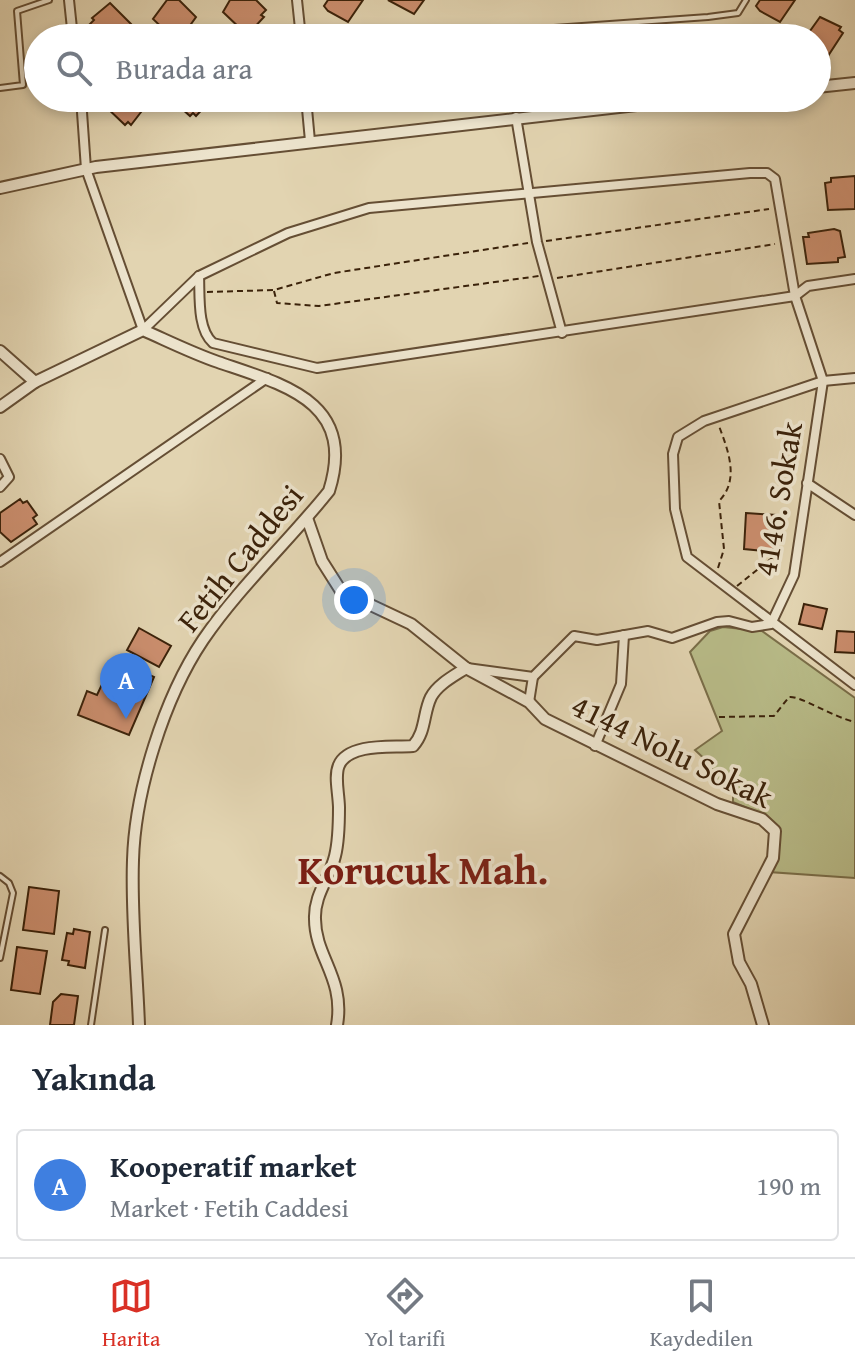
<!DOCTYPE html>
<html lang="tr">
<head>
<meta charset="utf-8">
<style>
	body { margin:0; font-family:"Gentium Book Plus",serif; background:#f2f2f3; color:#1f2937 }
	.you { position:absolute; left:354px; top:600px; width:28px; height:28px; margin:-20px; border:6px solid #fff; border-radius:50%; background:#1a73e8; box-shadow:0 0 0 12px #1a73e833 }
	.badge { display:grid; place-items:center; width:52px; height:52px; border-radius:50%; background:#d93025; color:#fff; font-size:26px; font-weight:700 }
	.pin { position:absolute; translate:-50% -66px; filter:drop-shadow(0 2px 4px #0008) }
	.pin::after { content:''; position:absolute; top:42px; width:28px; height:24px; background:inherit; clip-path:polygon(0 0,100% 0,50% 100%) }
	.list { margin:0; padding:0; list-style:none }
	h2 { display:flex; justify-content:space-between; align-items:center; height:104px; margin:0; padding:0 32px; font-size:34px }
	h2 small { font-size:26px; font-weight:400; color:#747a83 }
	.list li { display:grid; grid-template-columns:52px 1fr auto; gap:24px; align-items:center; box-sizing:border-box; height:112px; margin:0 16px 16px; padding:0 16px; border:2px solid #e0e1e3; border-radius:8px }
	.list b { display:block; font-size:30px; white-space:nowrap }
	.list p { margin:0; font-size:26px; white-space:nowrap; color:#747a83 }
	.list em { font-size:26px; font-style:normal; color:#747a83 }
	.icon { flex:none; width:44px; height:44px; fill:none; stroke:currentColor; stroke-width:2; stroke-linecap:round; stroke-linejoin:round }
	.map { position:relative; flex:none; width:855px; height:1025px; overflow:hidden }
	.search { position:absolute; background:#fff; box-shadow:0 4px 12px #0003; left:24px; right:24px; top:24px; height:88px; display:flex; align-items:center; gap:20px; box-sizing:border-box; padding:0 28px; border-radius:44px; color:#747a83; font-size:30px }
	.sheet { height:232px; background:#fff }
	nav { display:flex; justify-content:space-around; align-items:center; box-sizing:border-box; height:112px; border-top:2px solid #e0e1e3; background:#fff; font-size:22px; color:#747a83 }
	nav a { display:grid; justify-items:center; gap:4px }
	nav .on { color:#d93025 }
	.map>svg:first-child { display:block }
</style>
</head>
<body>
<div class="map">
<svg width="855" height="1025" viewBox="0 0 855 1025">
	<rect width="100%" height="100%" fill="#e2d4b1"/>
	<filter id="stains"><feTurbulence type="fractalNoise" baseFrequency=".0025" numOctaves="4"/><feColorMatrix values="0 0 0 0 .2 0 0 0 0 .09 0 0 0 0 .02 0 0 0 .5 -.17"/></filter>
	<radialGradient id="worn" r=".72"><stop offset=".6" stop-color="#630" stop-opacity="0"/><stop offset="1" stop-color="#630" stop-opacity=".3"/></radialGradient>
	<polygon fill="#b8bb88" stroke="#7a6e49" stroke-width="2" points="723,627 762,631 855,698 855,878 769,872 779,843 757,812 733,802 733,785 718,781 709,763 695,750 722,731 690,652 710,631"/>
	<g fill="#cb8e6e" stroke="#3b220a" stroke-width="2">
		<polygon points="167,0 179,0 196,17 181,38 173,38 153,19"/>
		<polygon points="230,0 256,0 266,10 261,15 264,17 250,32 247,29 244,32 223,12"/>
		<polygon points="328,0 363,0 348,22 328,11 324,6"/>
		<polygon points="388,0 424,0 414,14"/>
		<polygon points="760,0 795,0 780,22 760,11 756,6"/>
		<polygon points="110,3 131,24 123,38 100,38 88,26 94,20 92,18"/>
		<polygon points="820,17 841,27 839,30 843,33 826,59 817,53 817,38 805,38"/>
		<polygon points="725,27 732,28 746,38 717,38"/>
		<polygon points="111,98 142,98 148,103 131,125 128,122 125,125 104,105"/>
		<polygon points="170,98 205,98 209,102 196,116 193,113 190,116"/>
		<polygon points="855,176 855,209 828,210 825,183 831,182 831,178"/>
		<polygon points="834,229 840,231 845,257 838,258 838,262 807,264 803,237 809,237 808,233"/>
		<polygon points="20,499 23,503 27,501 37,515 33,518 37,524 11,542 0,532 0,513"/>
		<polygon points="746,513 776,515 773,552 744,549"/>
		<polygon points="804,604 827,609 822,629 799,624"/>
		<polygon points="139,628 171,646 159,667 127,650"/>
		<polygon points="837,631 855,632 855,653 835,652"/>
		<polygon points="114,659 154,677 129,735 78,715 87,691 97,695"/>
		<polygon points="29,887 59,891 54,934 23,930"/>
		<polygon points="74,929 90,932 85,968 68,965 69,961 62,960 67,933 73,934"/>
		<polygon points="17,947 47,951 40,994 11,990"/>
		<polygon points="61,994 78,996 74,1025 50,1025 53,1002"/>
	</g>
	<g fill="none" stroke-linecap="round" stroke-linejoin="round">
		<defs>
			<g id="service">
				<polyline points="412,38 708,17 738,13 746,0"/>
				<polyline points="0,88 23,85 17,11 49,0"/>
				<polyline points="0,876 9,883 13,893 0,958"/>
				<polyline points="91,1025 105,930"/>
			</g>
			<g id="minor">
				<polyline points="69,0 73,38"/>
				<polyline points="297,0 301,38"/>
				<polyline points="81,98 86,169 143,330 199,276 288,233 369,208 750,173 767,173 775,179 795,296 823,381 794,575 771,624 752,627 729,621 717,622 672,638 648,631 597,640 574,636 533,677 467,668"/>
				<polyline points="306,98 310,141"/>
				<polyline points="516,117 537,242 562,333"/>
				<path d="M199,276C200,296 197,329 213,343L317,368L795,296L808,286L855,279"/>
				<polyline points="855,378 823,381 704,421 678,437 673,454 675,509 687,557 855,685"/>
				<polyline points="0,459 9,477 0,487"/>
				<polyline points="807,483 855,515"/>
				<polyline points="0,562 267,378"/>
				<polyline points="529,702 533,677"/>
				<polyline points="595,746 621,684 624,635"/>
			</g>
			<g id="tertiary">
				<polyline points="817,87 855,83"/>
				<polyline points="0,188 96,167 698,98"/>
				<polyline points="0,351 35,382"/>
				<path d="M0,407L35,382L143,330C168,341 192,353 218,362C285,385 357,402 329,491C289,541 239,587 203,640C164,698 135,791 133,860C131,914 137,970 139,1025"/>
				<polyline points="307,518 322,561 341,591 411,624 466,668 529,702 545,719 717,804 762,819 775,831 773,858 734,934 739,962 751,984 763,1025"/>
				<path d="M337,1025C345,978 315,957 315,919C314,894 330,878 335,856C339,840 339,823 339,807C338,780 327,757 364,749C379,746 397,747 413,746C426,732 423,713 431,697C438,684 454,676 466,668"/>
			</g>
		</defs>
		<use href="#service" stroke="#654e34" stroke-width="8"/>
		<use href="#minor" stroke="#654e34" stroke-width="12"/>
		<use href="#tertiary" stroke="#654e34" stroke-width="14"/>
		<g stroke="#3b220a" stroke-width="2" stroke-dasharray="6 4" stroke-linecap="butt">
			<polyline points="546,241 769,209"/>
			<polyline points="557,278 775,244"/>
			<polyline points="274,291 277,303 319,306 539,276"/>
			<polyline points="207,292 274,290 334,273 528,243"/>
			<path d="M718,568L724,549L719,501C740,480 728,450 719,426"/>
			<polyline points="737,586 778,553"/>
			<path d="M719,717L774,716L789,697C799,695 835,718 855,722"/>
		</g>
		<use href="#service" stroke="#ece3cc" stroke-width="4"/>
		<use href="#minor" stroke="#ece3cc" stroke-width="8"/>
		<use href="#tertiary" stroke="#ece3cc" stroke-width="10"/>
	</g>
	<g text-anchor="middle" stroke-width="7" stroke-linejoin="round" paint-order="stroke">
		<g font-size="32" fill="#3b220a" stroke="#ece3cc">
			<text transform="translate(778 499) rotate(-80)" y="11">4146. Sokak</text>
			<text transform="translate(240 558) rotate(-51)" y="11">Fetih Caddesi</text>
			<text transform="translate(672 751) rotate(26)" y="11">4144 Nolu Sokak</text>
		</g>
		<g font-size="40" font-weight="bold" fill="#7a1f14" stroke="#ece3cc">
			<text x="423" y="884">Korucuk Mah.</text>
		</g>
	</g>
	<rect width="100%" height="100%" filter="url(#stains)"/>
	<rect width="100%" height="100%" fill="url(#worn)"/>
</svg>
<div class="you"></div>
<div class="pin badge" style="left:126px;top:719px;background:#3f7fe0">A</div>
<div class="search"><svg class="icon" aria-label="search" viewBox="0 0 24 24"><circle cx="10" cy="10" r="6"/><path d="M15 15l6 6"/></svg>Burada ara</div>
</div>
<section class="sheet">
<h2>Yakında<small></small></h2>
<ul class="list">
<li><span class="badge" style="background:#3f7fe0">A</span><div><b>Kooperatif market</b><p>Market · Fetih Caddesi</p></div><em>190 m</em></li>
</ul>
</section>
<nav>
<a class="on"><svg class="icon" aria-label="map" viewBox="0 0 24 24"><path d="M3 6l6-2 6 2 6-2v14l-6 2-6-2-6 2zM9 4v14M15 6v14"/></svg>Harita</a>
<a><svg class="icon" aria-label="directions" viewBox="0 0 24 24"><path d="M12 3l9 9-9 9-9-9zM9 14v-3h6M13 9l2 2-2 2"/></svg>Yol tarifi</a>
<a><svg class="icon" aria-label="saved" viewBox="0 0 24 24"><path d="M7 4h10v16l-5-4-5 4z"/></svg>Kaydedilen</a>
</nav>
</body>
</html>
